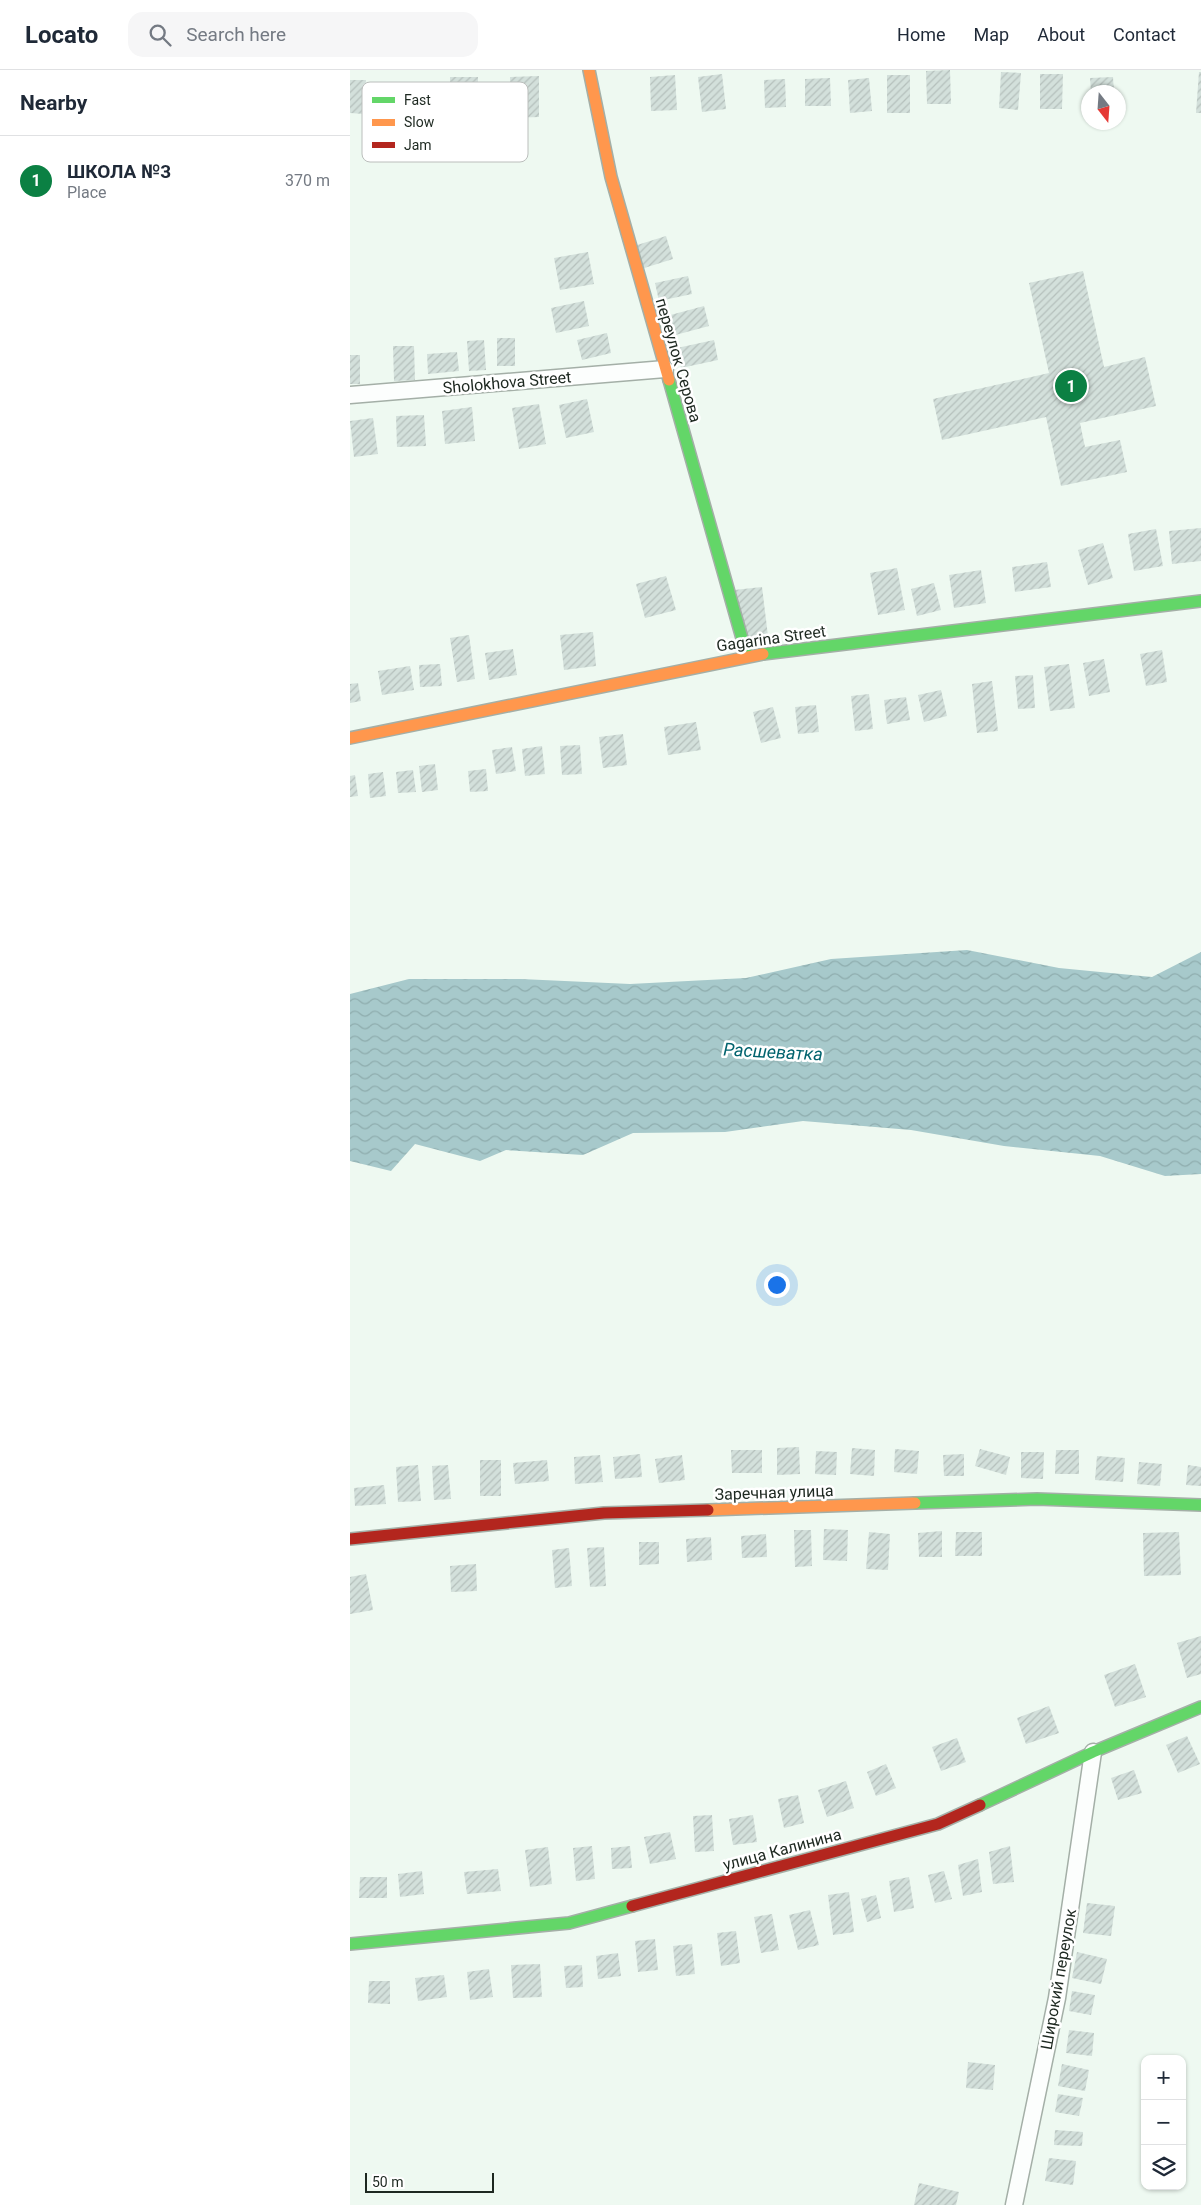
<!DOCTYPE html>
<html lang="en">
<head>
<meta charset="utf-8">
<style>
	body { margin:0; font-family:Roboto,sans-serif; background:#f6f6f7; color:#1f2937 }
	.controls { position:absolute; right:15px; bottom:15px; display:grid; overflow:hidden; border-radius:10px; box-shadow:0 1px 4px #0004 }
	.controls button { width:45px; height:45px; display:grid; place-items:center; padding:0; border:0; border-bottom:1px solid #e0e1e3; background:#fff; color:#1f2937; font:25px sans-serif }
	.compass { position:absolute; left:731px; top:15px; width:45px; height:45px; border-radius:50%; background:#fff; box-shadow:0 1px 4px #0004; rotate:163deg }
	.scale { position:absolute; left:15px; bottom:12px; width:129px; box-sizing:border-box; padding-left:5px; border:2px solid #1d2820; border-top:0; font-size:14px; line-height:18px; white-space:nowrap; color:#1d2820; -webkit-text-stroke:4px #fff; paint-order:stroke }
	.you { position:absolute; left:426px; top:1214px; width:18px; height:18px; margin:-12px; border:4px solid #fff; border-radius:50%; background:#1a73e8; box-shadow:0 0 0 8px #1a73e833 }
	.badge { display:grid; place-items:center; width:32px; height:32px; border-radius:50%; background:#0b8043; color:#fff; font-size:16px; font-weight:700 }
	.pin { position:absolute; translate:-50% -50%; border:2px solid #fff; box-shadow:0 1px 5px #0006 }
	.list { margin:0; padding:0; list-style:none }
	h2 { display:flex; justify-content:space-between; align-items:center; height:65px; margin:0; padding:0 20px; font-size:21px }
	h2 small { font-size:16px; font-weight:400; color:#747a83 }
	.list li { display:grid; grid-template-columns:32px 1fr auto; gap:15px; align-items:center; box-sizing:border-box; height:90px; padding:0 20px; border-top:1px solid #e0e1e3 }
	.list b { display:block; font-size:19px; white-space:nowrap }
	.list p { margin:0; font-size:16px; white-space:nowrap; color:#747a83 }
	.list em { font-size:16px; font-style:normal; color:#747a83 }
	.icon { flex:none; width:28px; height:28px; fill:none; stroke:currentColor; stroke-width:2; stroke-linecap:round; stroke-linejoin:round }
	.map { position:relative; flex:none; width:851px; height:2135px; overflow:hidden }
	header { display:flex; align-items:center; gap:30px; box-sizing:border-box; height:70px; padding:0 25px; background:#fff; border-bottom:1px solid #e0e1e3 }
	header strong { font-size:24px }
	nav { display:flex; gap:28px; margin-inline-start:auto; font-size:18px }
	.search { width:350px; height:45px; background:#f6f6f7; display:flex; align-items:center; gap:12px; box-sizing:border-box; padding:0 18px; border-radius:15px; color:#747a83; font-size:19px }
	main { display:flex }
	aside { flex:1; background:#fff }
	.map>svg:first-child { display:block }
</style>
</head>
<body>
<header>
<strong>Locato</strong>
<div class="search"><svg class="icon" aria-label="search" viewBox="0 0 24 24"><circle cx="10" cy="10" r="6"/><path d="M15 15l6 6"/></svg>Search here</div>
<nav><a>Home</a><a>Map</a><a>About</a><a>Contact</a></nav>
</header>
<main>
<aside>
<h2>Nearby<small></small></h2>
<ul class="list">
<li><span class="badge">1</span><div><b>ШКОЛА №3</b><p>Place</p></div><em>370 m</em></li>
</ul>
</aside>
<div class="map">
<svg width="851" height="2135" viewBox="0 0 851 2135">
	<defs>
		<pattern id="water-waves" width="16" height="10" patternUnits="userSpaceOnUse" patternTransform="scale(1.25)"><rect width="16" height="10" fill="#a7c9cb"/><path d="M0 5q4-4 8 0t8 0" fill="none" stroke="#8fadae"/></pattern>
		<pattern id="building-hatch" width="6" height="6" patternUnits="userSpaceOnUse" patternTransform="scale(1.25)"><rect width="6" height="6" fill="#d3e0db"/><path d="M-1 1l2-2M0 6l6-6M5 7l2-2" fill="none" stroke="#b5c0bc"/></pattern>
	</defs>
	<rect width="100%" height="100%" fill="#eef9f1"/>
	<polygon fill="url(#water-waves)" points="617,880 709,898 802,907 851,882 851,1104 815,1106 750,1086 654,1076 561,1060 453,1051 375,1062 283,1063 233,1085 156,1080 130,1091 65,1074 41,1101 0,1091 0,924 59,909 171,909 280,914 396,908 481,889"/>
	<g fill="url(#building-hatch)">
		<polygon points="600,0 601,34 577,34 576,1"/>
		<polygon points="651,2 671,3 668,40 649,38"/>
		<polygon points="849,2 851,2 851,43 846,43"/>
		<polygon points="372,4 376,39 352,42 348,7"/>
		<polygon points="690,4 713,4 712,39 690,39"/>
		<polygon points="325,5 327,40 301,41 300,7"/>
		<rect x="537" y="5" width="23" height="38"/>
		<polygon points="189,6 189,47 161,48 160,7"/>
		<polygon points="100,7 128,7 128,45 100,44"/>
		<polygon points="763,7 764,22 741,22 740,8"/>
		<polygon points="480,8 481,36 455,36 455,9"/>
		<polygon points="519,8 522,41 500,43 498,10"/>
		<polygon points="435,9 436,37 415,38 414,10"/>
		<polygon points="0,10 16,10 14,44 0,43"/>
		<polygon points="316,166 323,189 291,199 284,176"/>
		<polygon points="238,182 244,214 210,220 204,188"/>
		<polygon points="733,201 754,297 795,287 806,336 730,353 735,377 770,370 777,402 711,416 696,347 592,370 583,329 699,303 679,213"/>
		<polygon points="338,206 342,224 309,231 305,213"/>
		<polygon points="234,231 239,256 206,263 201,238"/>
		<polygon points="354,236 359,256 318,267 313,247"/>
		<polygon points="257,263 261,283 232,290 227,270"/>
		<rect x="147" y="268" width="18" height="28"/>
		<polygon points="134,270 136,300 119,301 117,271"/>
		<polygon points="364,270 368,290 331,298 327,278"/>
		<polygon points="43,276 64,276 65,310 44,311"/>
		<polygon points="107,282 109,301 78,304 77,284"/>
		<rect x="0" y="285" width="10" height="29"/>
		<polygon points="237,329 244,362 216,368 209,335"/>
		<polygon points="189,334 196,374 169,379 162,338"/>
		<polygon points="122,337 125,371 95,374 92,341"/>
		<polygon points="74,345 76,376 47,377 46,346"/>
		<polygon points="23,348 28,384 4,387 0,351"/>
		<polygon points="851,458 851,491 822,494 819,461"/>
		<polygon points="806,459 813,496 784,501 778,464"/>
		<polygon points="753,473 763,508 738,515 728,480"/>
		<polygon points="697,492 701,517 665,522 662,497"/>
		<polygon points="547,498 555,540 528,545 520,503"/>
		<polygon points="631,500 636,533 604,538 599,505"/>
		<polygon points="316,506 326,540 295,548 286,514"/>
		<polygon points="584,513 591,540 567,546 561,519"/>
		<polygon points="412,517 418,566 390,569 384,520"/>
		<polygon points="243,562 246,596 214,600 210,565"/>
		<polygon points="119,565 125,609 107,612 100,568"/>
		<polygon points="163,579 167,605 139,610 135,583"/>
		<polygon points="812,580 817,612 796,616 790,584"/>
		<polygon points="754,589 760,622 739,626 733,593"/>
		<polygon points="90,594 92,616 70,617 69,595"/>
		<polygon points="719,594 725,638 700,641 694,597"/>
		<polygon points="60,596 64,620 32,625 28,601"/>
		<polygon points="683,605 685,638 668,639 665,606"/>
		<polygon points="642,611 648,661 627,663 622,614"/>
		<polygon points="8,613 11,631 0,633 0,614"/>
		<polygon points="591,620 597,646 574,652 568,625"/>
		<polygon points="519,624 523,659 505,661 501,626"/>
		<polygon points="556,627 560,650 537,654 534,630"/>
		<polygon points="466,635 469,662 448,664 445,637"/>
		<polygon points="423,637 431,668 411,673 403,642"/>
		<polygon points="346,652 351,680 318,685 314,657"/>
		<polygon points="273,664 277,695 253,698 249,667"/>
		<polygon points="230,675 232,704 212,705 210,676"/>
		<polygon points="192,676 195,704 175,706 172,679"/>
		<polygon points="162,677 166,701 146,704 142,680"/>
		<polygon points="85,694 88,720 72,722 69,696"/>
		<polygon points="136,699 138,721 120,722 118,701"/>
		<polygon points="63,700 66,722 48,723 46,702"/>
		<polygon points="33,702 36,726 20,728 18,704"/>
		<polygon points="5,705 8,726 0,727 0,706"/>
		<polygon points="449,1377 450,1404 427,1405 427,1378"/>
		<polygon points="502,1378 525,1380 524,1406 500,1404"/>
		<polygon points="545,1379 569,1381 567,1404 544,1402"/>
		<polygon points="630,1379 660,1387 656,1405 625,1396"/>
		<polygon points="381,1380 412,1380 412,1403 382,1403"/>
		<polygon points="706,1380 729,1380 729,1404 705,1404"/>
		<polygon points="466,1381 487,1382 486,1405 465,1404"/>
		<polygon points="671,1382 694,1382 693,1409 671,1408"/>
		<polygon points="290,1384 292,1407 265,1409 263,1387"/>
		<polygon points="614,1384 614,1406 594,1406 593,1385"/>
		<polygon points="250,1385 253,1412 225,1414 224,1387"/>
		<polygon points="332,1385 335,1410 309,1413 305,1389"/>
		<polygon points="747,1386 775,1388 773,1412 745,1410"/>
		<rect x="130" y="1390" width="21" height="36"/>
		<polygon points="197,1390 199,1411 165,1414 163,1393"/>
		<polygon points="789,1392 812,1394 810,1416 787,1414"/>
		<polygon points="68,1395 71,1431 48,1432 46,1397"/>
		<polygon points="98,1395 101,1429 84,1430 82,1396"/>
		<polygon points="838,1395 851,1397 851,1416 836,1415"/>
		<polygon points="34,1415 36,1434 5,1436 4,1418"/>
		<polygon points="474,1459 498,1460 497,1491 473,1490"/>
		<polygon points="444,1460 461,1460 462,1496 445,1497"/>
		<polygon points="592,1461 592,1487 569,1487 568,1463"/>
		<polygon points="519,1462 540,1464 538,1500 516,1499"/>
		<polygon points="606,1462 632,1462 632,1486 605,1486"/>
		<polygon points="829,1462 831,1505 794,1506 793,1463"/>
		<polygon points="416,1464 417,1487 392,1488 391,1466"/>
		<polygon points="361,1467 362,1490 337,1492 336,1469"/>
		<polygon points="289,1472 309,1472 309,1494 289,1495"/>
		<polygon points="254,1477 256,1516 240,1517 237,1478"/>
		<polygon points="219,1478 222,1516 205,1518 202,1480"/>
		<polygon points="126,1494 127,1521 101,1522 100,1496"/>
		<polygon points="16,1504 23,1540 0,1544 0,1507"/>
		<polygon points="851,1566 851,1604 837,1608 827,1573"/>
		<polygon points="785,1594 796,1627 765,1637 754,1605"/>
		<polygon points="699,1636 709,1663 676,1674 667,1648"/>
		<polygon points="837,1666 850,1694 828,1703 816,1675"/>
		<polygon points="607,1668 616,1692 591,1701 582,1677"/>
		<polygon points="536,1694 546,1718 526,1726 517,1702"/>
		<polygon points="784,1700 792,1723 768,1730 761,1708"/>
		<polygon points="496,1711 504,1738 477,1747 468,1720"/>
		<polygon points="448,1725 454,1753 434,1758 428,1729"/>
		<polygon points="362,1745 364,1781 345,1782 343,1746"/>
		<polygon points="403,1745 407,1772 383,1775 379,1749"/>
		<polygon points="320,1762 326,1789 300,1794 294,1767"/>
		<polygon points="242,1776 245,1809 226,1811 223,1778"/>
		<polygon points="280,1776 282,1798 262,1799 261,1778"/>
		<polygon points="660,1776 664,1812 643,1814 639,1782"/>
		<polygon points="198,1777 202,1814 180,1817 175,1780"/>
		<polygon points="628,1789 632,1822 613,1826 608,1795"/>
		<polygon points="148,1799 151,1821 117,1824 114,1802"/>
		<polygon points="72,1801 74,1824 50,1827 48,1804"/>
		<polygon points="594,1801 602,1829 585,1833 578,1805"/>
		<polygon points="10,1807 37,1807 37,1828 9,1828"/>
		<polygon points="559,1807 564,1838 544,1842 539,1811"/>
		<polygon points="499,1822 504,1862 483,1865 478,1825"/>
		<polygon points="526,1825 531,1848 517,1852 511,1829"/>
		<polygon points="737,1833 765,1836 761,1866 733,1863"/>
		<polygon points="460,1840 469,1875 448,1880 439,1845"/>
		<polygon points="422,1844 429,1880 411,1883 404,1847"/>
		<polygon points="386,1861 390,1893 371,1896 367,1863"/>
		<polygon points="305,1869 308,1900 288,1902 285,1871"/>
		<polygon points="342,1874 345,1904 326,1906 323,1876"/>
		<polygon points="727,1882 757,1889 751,1914 722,1908"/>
		<polygon points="268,1883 271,1906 248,1909 246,1886"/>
		<polygon points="190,1894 192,1927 163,1928 161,1895"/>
		<polygon points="232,1895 233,1917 216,1918 214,1896"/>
		<polygon points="139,1899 143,1927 120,1930 117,1902"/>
		<polygon points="94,1905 97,1927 68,1931 65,1908"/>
		<polygon points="19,1911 40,1911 40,1934 18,1933"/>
		<polygon points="722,1921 745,1925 741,1945 719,1941"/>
		<polygon points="719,1960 744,1963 742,1986 716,1983"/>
		<polygon points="618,1992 645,1995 643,2020 616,2018"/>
		<polygon points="712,1994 739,2000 735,2021 708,2016"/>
		<polygon points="708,2024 733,2028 729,2046 705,2042"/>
		<polygon points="705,2060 733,2062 732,2076 704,2075"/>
		<polygon points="699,2088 726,2091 723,2115 695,2111"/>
		<polygon points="569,2113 609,2122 606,2135 564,2135"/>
	</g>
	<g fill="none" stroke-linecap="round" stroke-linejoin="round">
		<defs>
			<g id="street">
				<polyline points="0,325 315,299"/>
				<polyline points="664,2135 707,1928 743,1682"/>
			</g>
			<g id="fast">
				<polyline points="319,310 397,586"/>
				<polyline points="413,584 851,531"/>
				<polyline points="565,1433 687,1429 851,1435"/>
				<polyline points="630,1735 743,1682 851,1637"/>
				<polyline points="0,1874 219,1853 282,1836"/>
			</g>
			<g id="slow">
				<polyline points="239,0 261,107 319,310"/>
				<polyline points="0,668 413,584"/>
				<polyline points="358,1440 565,1433"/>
			</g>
			<g id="jam">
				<polyline points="0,1469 254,1443 358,1440"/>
				<polyline points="282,1836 588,1754 630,1735"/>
			</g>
		</defs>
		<use href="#street" stroke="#a4afa7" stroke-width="19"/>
		<use href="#fast" stroke="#a4afa7" stroke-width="14"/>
		<use href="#slow" stroke="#a4afa7" stroke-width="14"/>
		<use href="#jam" stroke="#a4afa7" stroke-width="14"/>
		<use href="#street" stroke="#fcfefd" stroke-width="16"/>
		<use href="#fast" stroke="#63d668" stroke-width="11"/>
		<use href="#slow" stroke="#ff974d" stroke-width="11"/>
		<use href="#jam" stroke="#b3261e" stroke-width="11"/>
	</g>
	<g text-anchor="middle" stroke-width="5" stroke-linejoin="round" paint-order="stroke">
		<g font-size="16" fill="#1d2820" stroke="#fff">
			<text transform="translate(329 290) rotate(74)" y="6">переулок Серова</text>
			<text transform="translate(157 312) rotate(-5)" y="6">Sholokhova Street</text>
			<text transform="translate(421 568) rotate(-8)" y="6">Gagarina Street</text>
			<text transform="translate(424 1422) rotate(-2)" y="6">Заречная улица</text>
			<text transform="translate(432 1779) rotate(-15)" y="6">улица Калинина</text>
			<text transform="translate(708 1909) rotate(-80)" y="6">Широкий переулок</text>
		</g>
		<g font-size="18" font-style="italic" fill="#02636e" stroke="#fff">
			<text transform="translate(423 982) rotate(3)" y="6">Расшеватка</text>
		</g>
	</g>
	<rect x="12" y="12" width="166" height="80" rx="8" fill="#fff" stroke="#bbbebc" stroke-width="1"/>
	<rect x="22" y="27" width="23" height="6" fill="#63d668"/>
	<rect x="22" y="49" width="23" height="7" fill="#ff974d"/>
	<rect x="22" y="72" width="23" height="6" fill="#b3261e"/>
	<g font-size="14" fill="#1d2820">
		<text x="54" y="35">Fast</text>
		<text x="54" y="57">Slow</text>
		<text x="54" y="80">Jam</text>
	</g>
</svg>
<div class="controls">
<button>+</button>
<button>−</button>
<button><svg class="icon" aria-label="layers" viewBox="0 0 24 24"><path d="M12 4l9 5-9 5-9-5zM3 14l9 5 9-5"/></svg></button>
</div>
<svg class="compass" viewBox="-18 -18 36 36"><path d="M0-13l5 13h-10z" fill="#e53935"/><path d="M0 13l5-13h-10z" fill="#747a83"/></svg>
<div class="scale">50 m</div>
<div class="you"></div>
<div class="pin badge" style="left:721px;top:316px">1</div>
</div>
</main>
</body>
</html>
